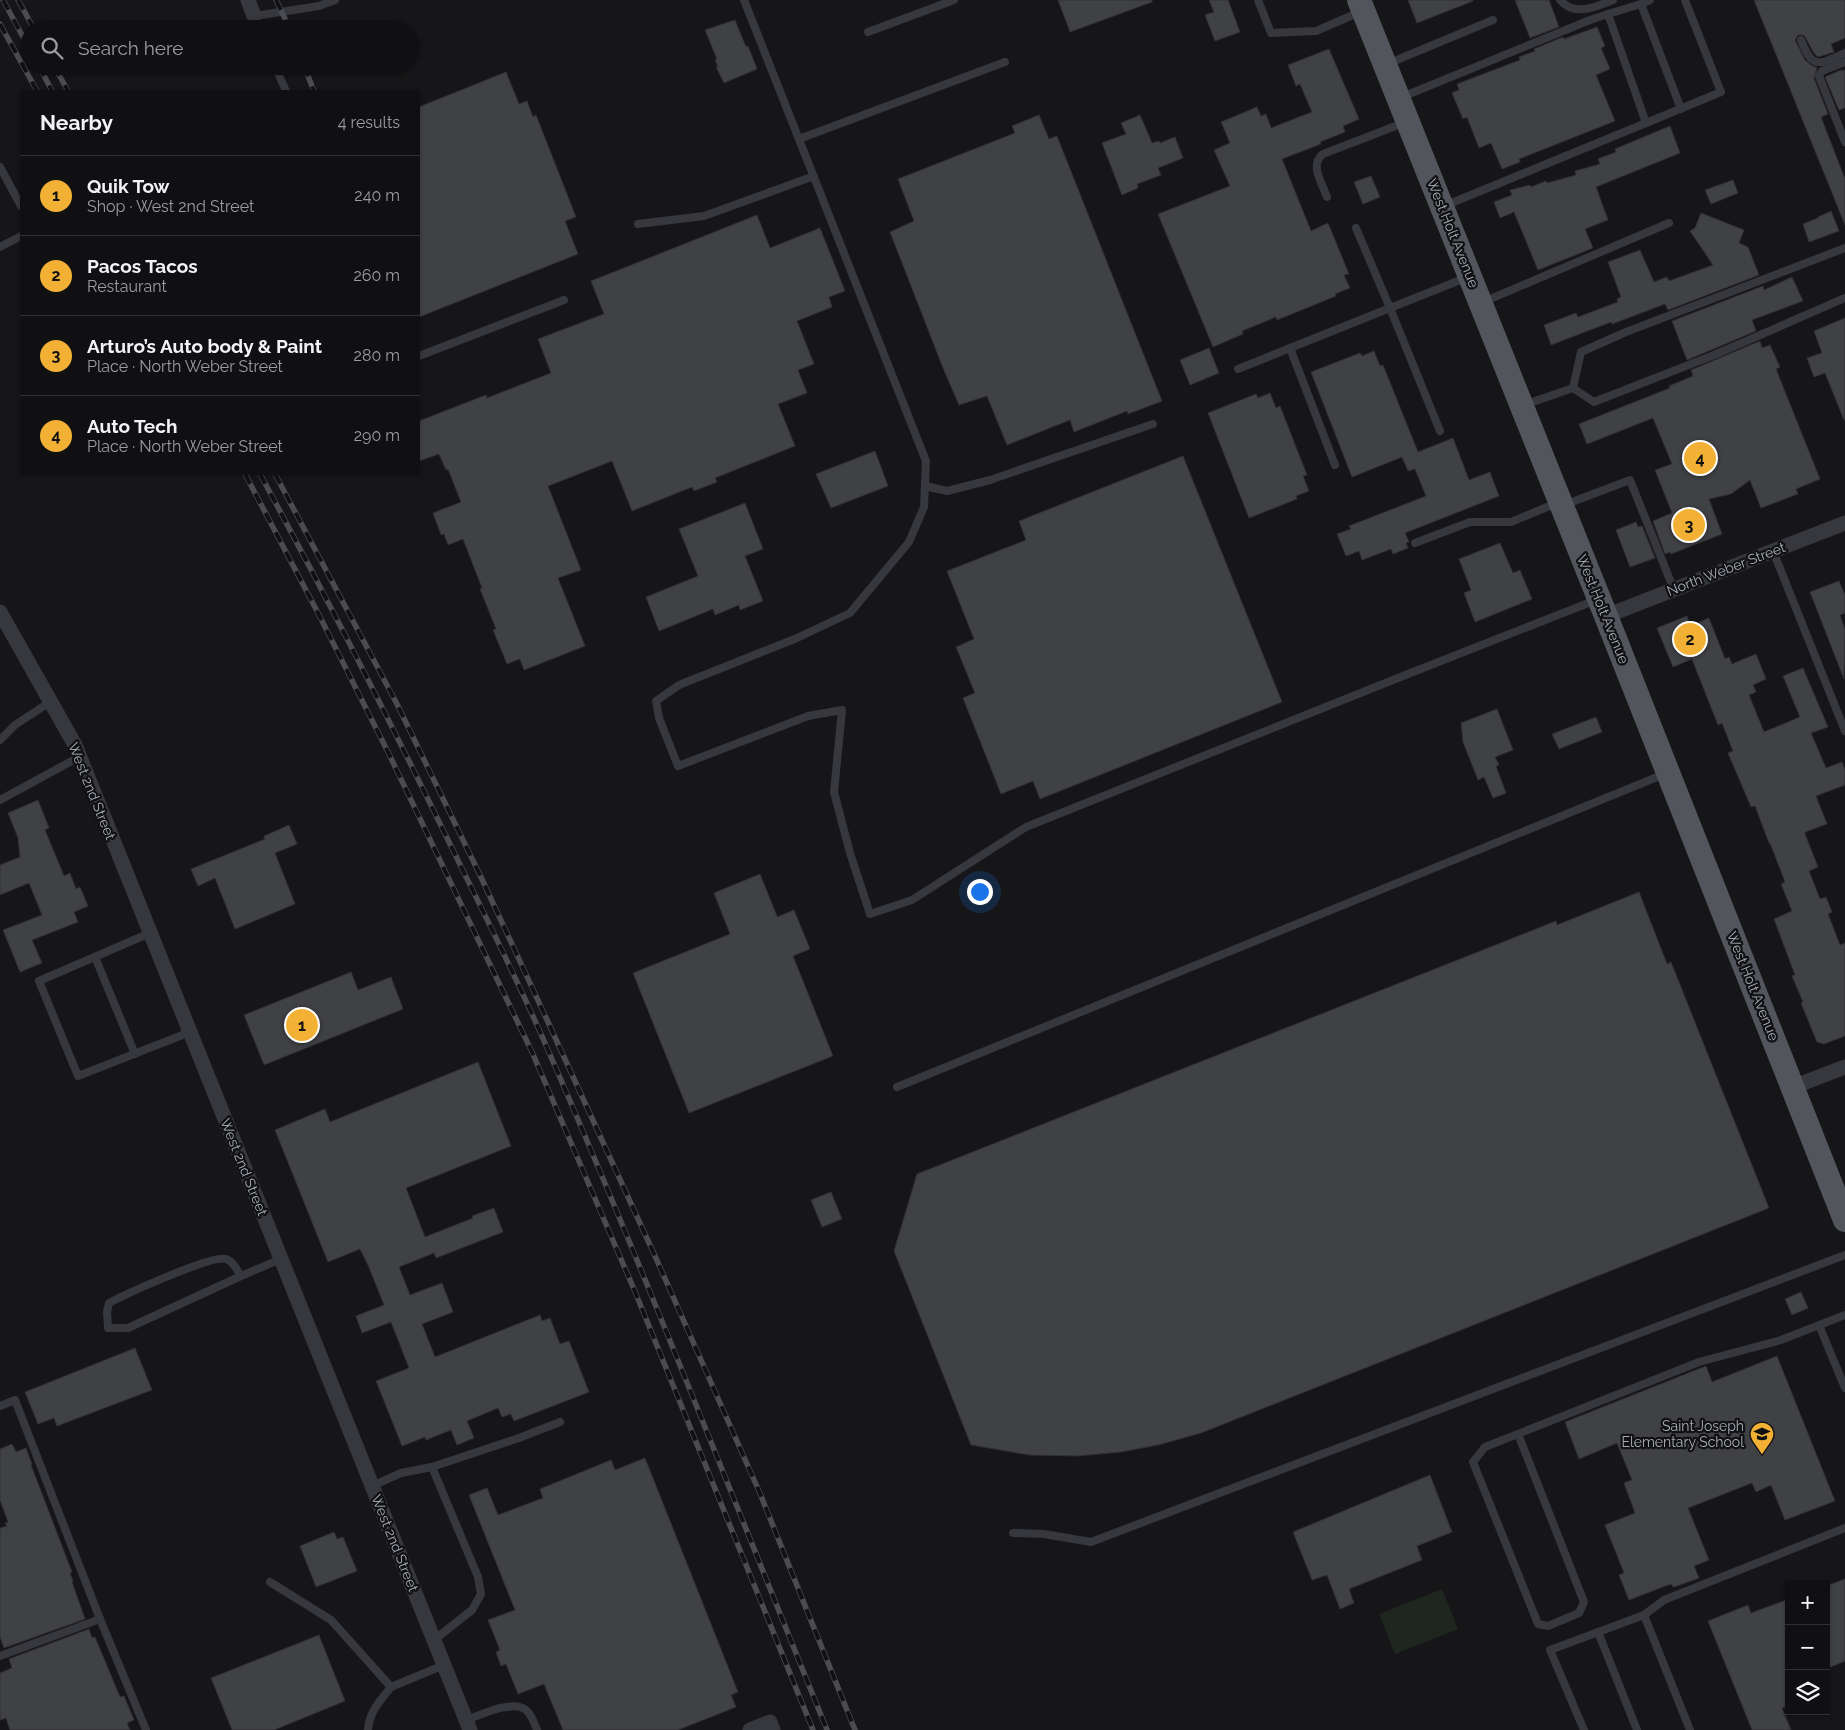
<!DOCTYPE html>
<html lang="en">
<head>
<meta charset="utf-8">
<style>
	body { margin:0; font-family:Raleway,sans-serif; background:#19191b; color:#f1f3f6 }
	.controls { position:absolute; right:15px; bottom:15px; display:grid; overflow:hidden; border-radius:0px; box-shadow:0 1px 4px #0004 }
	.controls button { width:45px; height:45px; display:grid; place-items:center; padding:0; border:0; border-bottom:1px solid #303032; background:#101012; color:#f1f3f6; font:25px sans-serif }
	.you { position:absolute; left:979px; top:891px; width:18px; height:18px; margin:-12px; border:4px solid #fff; border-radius:50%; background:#1a73e8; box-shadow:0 0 0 8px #1a73e833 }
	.badge { display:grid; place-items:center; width:32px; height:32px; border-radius:50%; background:#f2b134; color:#111; font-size:16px; font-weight:700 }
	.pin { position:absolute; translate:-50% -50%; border:2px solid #fff; box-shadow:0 1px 5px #0006 }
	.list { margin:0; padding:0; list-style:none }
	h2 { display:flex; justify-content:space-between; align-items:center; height:65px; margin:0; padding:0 20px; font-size:21px }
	h2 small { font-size:16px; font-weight:400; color:#9c9d9f }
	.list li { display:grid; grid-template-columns:32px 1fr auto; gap:15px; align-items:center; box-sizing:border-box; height:80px; padding:0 20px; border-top:1px solid #303032 }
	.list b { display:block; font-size:19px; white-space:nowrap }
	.list p { margin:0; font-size:16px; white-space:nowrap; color:#9c9d9f }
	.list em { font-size:16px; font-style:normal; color:#9c9d9f }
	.icon { flex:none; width:28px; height:28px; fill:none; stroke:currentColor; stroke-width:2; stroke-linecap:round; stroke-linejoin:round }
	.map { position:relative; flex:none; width:1845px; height:1730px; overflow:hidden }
	.search { position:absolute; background:#101012; box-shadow:0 1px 4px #0004; left:20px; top:20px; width:400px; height:55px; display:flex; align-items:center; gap:12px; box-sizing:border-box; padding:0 18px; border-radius:28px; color:#9c9d9f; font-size:19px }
	.panel { position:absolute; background:#101012; box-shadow:0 1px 4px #0004; left:20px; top:90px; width:400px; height:385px; border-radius:0px }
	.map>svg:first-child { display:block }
</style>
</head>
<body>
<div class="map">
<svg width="1845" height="1730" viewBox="0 0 1845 1730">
	<rect width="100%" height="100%" fill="#161618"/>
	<polygon fill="#1e261f" points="1442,1589 1458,1629 1395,1654 1379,1614"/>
	<g fill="#404145" stroke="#303034">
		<polygon points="1058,0 1152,0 1152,2 1070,32"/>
		<polygon points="1209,0 1228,0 1240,32 1215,41 1205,15 1214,12"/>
		<polygon points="1408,0 1473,0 1473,1 1417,23"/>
		<polygon points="1515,0 1549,0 1559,27 1530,38"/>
		<polygon points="1754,0 1845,0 1845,38 1831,44 1834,52 1818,57 1814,53 1804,35 1798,35 1795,40 1805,60 1811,65 1817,68 1814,78 1828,114 1821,117 1845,179 1845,225"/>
		<polygon points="735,20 746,47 748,46 757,69 724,83 716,67 718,67 715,60 717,59 705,30"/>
		<polygon points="1597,27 1605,46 1601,48 1610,69 1596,75 1615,121 1519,159 1520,162 1502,169 1491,143 1479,148 1467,117 1463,119 1452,93 1459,90 1457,84 1520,60 1519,57 1535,51 1534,49 1563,37 1564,39"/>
		<polygon points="1329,49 1359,119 1343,126 1345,132 1320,142 1321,144 1282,159 1311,231 1328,223 1349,274 1344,275 1350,288 1335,294 1336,296 1277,320 1276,317 1242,331 1243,334 1213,347 1158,214 1230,186 1214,150 1230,143 1221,122 1257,107 1261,116 1266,114 1271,128 1312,112 1300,84 1296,86 1288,65"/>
		<polygon points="1841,70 1841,71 1845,70 1845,108 1839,110 1825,77"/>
		<polygon points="506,72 519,104 527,101 533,117 536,115 576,217 565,221 578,254 419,317 419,107"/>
		<polygon points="1039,115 1049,139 1057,136 1162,401 1128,414 1127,411 1074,432 1070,420 1007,445 987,396 959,405 943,368 890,232 914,221 898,179 1015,133 1012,126"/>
		<polygon points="1140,115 1152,143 1159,141 1160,143 1175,137 1183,158 1158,168 1161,175 1137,184 1138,188 1122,195 1102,143 1126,134 1121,123"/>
		<polygon points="1670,126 1680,153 1596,187 1608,220 1585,229 1593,248 1538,270 1514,212 1500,218 1494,202 1512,195 1510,190 1530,185 1531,187 1546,181 1547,183 1576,175 1575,171 1600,164 1598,159 1616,152 1615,149"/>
		<polygon points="1371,176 1380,197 1363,204 1354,182"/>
		<polygon points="1733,180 1738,193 1711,204 1705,190"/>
		<polygon points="1831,211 1839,231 1809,242 1803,224 1818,218 1818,217"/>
		<polygon points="1701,213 1744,230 1739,243 1748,247 1759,275 1668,310 1665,304 1612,324 1611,322 1551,345 1544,325 1576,313 1578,317 1618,302 1617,299 1621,297 1608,262 1640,250 1654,282 1667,277 1669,281 1713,265 1690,231 1695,228"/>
		<polygon points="757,215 770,248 820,228 845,291 829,297 832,307 797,321 814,364 798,370 807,393 778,404 795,446 715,478 717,482 694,491 692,487 632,511 612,461 548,486 581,570 558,578 585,646 524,670 520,659 507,664 493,630 496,629 480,589 482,588 463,539 448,545 444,534 441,535 433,513 461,502 448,469 446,470 439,454 419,461 419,421 486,395 487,398 551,373 538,339 604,314 591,281"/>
		<polygon points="1792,277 1803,301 1752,320 1756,331 1687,360 1672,321 1763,286 1764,290"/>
		<polygon points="1845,318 1845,420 1844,420 1825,373 1814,377 1807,358 1822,353 1814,331"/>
		<polygon points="1760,341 1762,348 1770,345 1780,367 1776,369 1820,479 1796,489 1798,494 1761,508 1750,480 1731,494 1709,499 1722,534 1671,554 1670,552 1665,554 1653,521 1672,513 1655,470 1672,464 1653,418 1587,444 1579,424 1670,388 1669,386 1693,376 1691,370"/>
		<polygon points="1209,348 1219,373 1190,385 1180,360"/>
		<polygon points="1374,351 1380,366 1383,365 1418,452 1453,438 1469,480 1490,472 1499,496 1405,533 1409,542 1406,543 1408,548 1393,554 1391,549 1362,560 1359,551 1346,556 1337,534 1351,529 1349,526 1426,496 1415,469 1408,471 1402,457 1352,477 1311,372 1360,353 1362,356"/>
		<polygon points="1270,393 1276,408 1280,406 1307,475 1303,476 1309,491 1296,496 1297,499 1249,518 1208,413 1256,394 1258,398"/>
		<polygon points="875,451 888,486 831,508 816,474"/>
		<polygon points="1183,456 1282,702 1040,799 1033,781 1001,794 963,698 975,693 956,647 974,639 947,571 1026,540 1019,521"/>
		<polygon points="745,503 763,549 745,556 763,601 740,610 739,605 715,615 713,609 659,631 646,597 698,576 679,529"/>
		<polygon points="1636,522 1638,527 1642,526 1655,558 1630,567 1616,530"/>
		<polygon points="1500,543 1513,573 1520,570 1532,599 1475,622 1464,593 1471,590 1459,559"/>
		<polygon points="1839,581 1845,595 1845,613 1840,615 1845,630 1844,679 1810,592"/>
		<polygon points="1687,616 1690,626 1709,618 1725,659 1729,657 1732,664 1756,654 1766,679 1753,685 1756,692 1749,695 1764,732 1800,717 1783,676 1803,668 1828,727 1811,733 1826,768 1842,762 1845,770 1845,785 1816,796 1827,824 1805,832 1805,834 1818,867 1809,871 1820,899 1826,897 1832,912 1828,914 1840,945 1845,943 1845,1036 1824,1044 1817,1042 1801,1003 1803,1002 1792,976 1795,975 1774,919 1792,911 1781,884 1785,882 1770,843 1769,843 1755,806 1751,807 1728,753 1733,751 1722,723 1718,725 1692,659 1673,667 1657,628"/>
		<polygon points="1497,709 1513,750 1495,757 1499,765 1496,766 1506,793 1493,798 1484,777 1478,780 1463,742 1461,723"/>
		<polygon points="1596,717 1602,732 1559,749 1552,734"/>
		<polygon points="38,800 49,828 45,830 64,876 70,873 76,889 80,887 88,906 74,912 78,922 32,940 42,963 20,972 3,930 42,915 29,883 0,895 0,865 20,857 18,838 8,813"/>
		<polygon points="289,825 297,844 275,853 295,904 235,929 215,878 198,886 191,869 265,839 264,836"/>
		<polygon points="760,874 777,916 777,917 794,910 810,949 793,956 833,1056 689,1113 633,973 730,934 714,893"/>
		<polygon points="1639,892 1667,964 1671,962 1769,1208 1201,1433 1158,1445 1121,1452 1077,1456 1029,1455 971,1445 894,1251 917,1174 1556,921 1557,925"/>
		<polygon points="351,972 358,990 391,977 403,1009 264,1065 244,1015"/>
		<polygon points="478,1062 511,1146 406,1188 425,1237 473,1218 472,1216 494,1208 503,1232 436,1258 434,1253 399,1267 410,1295 442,1283 453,1312 422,1324 435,1357 540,1315 542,1321 550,1318 560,1344 569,1341 589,1392 514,1421 511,1414 502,1417 498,1408 467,1421 474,1438 457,1445 451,1430 426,1440 425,1437 402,1446 376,1381 409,1368 391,1322 362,1333 356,1316 384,1305 368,1265 360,1249 328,1262 275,1130 325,1109 330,1122"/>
		<polygon points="831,1192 842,1219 822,1227 811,1200"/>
		<polygon points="1801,1292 1808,1308 1792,1315 1785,1299"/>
		<polygon points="135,1348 152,1390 57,1426 54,1418 38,1424 25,1392"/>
		<polygon points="1777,1356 1835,1501 1785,1520 1771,1485 1756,1492 1752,1483 1688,1508 1709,1560 1694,1566 1699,1578 1677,1586 1673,1587 1672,1584 1668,1585 1629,1600 1619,1575 1624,1573 1605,1525 1635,1513 1624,1483 1632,1480 1617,1443 1579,1459 1565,1422 1706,1366 1712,1382"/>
		<polygon points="12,1444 16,1452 26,1448 32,1464 31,1465 72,1572 70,1573 73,1581 72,1582 85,1619 4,1648 0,1637 0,1528 7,1526 5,1523 8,1522 0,1500 0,1449"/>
		<polygon points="645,1458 738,1692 731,1695 736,1707 678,1730 563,1730 544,1684 518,1694 506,1664 501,1666 496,1652 500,1650 488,1620 515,1610 469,1495 487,1488 498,1515 543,1498 540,1489 611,1460 615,1470"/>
		<polygon points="1430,1475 1452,1532 1417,1546 1422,1560 1349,1589 1354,1603 1340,1609 1327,1575 1312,1580 1293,1532"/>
		<polygon points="334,1532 337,1539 343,1537 357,1571 316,1587 300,1546"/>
		<polygon points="1845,1579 1845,1661 1826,1669 1826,1586"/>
		<polygon points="1789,1599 1789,1706 1782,1708 1791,1730 1752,1730 1708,1621 1748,1605 1751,1613"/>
		<polygon points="89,1629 92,1638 95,1637 120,1697 124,1696 134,1720 127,1723 130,1730 10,1730 6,1718 0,1720 0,1673 12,1668 9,1659"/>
		<polygon points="319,1635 345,1701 274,1730 232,1730 211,1678"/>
	</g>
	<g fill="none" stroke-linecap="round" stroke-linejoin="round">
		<g stroke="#37383d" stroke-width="8">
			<polyline points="744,0 926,461 924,507 909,542 850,613 797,638 679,685 656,701 659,718 678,766 808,716 842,710 834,792 850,853 870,914 912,900 1026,827 1403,676 1596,600"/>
			<polyline points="1258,0 1271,33 1316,31 1360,12"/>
			<path d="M1560,0C1575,17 1595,7 1613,0"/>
			<polyline points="1641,4 1650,0"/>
			<polyline points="1608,14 1641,4 1681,109"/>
			<polyline points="259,29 254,16 319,6 335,0"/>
			<polyline points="868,32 954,0"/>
			<path d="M1801,40C1813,70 1818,65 1845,53"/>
			<polyline points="1845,62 1822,71 1819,76 1845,142"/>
			<polyline points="1387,64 1493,20"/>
			<polyline points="275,66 286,91"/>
			<polyline points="1402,97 1590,20 1608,14 1646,123 1444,206"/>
			<polyline points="1646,123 1721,92 1685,0"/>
			<polyline points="799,139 1005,62"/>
			<polyline points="0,167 21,206"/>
			<path d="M1327,197C1322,183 1309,164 1323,154L1406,122"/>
			<polyline points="638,224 704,216 814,176"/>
			<polyline points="0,247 21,236"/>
			<polyline points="1483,302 1669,223"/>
			<polyline points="1290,348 1335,465"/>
			<polyline points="419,356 564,300"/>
			<polyline points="1238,369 1390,308 1356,228"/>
			<polyline points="1573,388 1581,352 1626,332 1845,248"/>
			<polyline points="1573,388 1594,402 1714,355 1845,298"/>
			<polyline points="1524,405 1573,388"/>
			<polyline points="1440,431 1390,308 1468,277"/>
			<polyline points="925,486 947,491 990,480 1153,424"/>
			<polyline points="1564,505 1630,480 1674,590"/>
			<polyline points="1415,543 1470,522 1511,522 1559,502"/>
			<polyline points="1773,551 1845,731"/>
			<polyline points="0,740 15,725 50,702"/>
			<polyline points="0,800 79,757"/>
			<polyline points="150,933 39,981 78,1076 190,1032"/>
			<polyline points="95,957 135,1054"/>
			<polyline points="897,1087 1667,773"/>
			<path d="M241,1276C237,1270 233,1261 226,1259C211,1255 126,1294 109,1303L107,1312L108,1328H128L241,1276L281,1259"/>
			<polyline points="1819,1325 1845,1388"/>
			<polyline points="0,1406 15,1400 100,1619 0,1656"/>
			<polyline points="1518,1434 1584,1602 1579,1613 1548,1626 1538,1624 1473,1462 1485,1447 1699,1362 1781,1340 1845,1315"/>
			<polyline points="432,1467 519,1438 560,1422"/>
			<polyline points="372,1486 401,1473 432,1467 478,1577 481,1594 472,1610 434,1640"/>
			<polyline points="1013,1533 1044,1534 1091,1542 1845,1255"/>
			<polyline points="270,1582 331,1620 391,1687 444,1665"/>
			<polyline points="1644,1615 1664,1600 1845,1528"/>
			<polyline points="100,1619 146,1730"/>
			<polyline points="1598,1632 1637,1730"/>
			<path d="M466,1720C481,1715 513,1699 526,1710C532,1715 534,1723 537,1730"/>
			<path d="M368,1730C369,1712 380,1701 391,1687"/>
			<polyline points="1584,1730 1550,1650 1644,1615 1690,1730"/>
		</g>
		<g stroke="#37383d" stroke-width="15">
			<polyline points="248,0 254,16"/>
			<polyline points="0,612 75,745 470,1730"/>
			<polyline points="1606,616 1845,523"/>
			<polyline points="1793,1087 1845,1067"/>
			<polyline points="750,1730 770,1722 773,1730"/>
		</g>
		<polyline stroke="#53555c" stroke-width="24" points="1359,0 1606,616 1845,1220"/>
		<defs>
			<g id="rail">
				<polyline points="3,0 29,48"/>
				<polyline points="18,0 34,29"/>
				<polyline points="276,0 290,29"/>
				<polyline points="0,24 37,91"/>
				<polyline points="39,66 52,91"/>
				<polyline points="54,66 68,91"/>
				<polyline points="304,66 314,91"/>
				<polyline points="245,474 318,613 388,752 532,1052 636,1294 813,1730"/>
				<path d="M260,474C326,596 389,719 450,844C483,912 518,980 548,1050C646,1275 735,1503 827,1730"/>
				<polyline points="275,474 397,704 480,875 548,1022 655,1256 759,1491 855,1730"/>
			</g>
		</defs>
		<use href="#rail" stroke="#4a4c52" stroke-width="5.5"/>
		<use href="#rail" stroke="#111113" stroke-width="4" stroke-dasharray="11" stroke-linecap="butt"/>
	</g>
	<defs>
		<symbol id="school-pin" viewBox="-11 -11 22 30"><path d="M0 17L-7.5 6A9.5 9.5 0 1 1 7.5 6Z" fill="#f2b134" stroke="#111113"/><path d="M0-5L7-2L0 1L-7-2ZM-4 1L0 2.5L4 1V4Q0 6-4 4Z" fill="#111"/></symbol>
	</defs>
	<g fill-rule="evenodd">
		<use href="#school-pin" x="1748" y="1420" width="28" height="38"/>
	</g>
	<g text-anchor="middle" stroke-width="4.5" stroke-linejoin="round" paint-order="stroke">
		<g font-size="14" fill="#a8adb8" stroke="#111113">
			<text transform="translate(1453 233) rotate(68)" y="5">West Holt Avenue</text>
			<text transform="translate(1726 569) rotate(-21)" y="5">North Weber Street</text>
			<text transform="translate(1603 609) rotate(68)" y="5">West Holt Avenue</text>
			<text transform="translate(92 791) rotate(68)" y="5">West 2nd Street</text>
			<text transform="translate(1753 986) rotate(68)" y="5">West Holt Avenue</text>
			<text transform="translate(244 1167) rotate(68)" y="5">West 2nd Street</text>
			<text transform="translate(395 1543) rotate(68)" y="5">West 2nd Street</text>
		</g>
		<g font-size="14" fill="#a8adb8" stroke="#111113" text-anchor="end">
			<text x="1744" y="1431">Saint Joseph<tspan x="1744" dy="16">Elementary School</tspan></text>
		</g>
	</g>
</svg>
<div class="controls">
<button>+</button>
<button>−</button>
<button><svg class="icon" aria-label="layers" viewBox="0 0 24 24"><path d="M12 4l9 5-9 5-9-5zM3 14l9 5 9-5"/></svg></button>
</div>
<div class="you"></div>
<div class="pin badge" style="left:302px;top:1025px">1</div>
<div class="pin badge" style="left:1690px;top:639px">2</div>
<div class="pin badge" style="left:1689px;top:525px">3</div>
<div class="pin badge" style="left:1700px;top:458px">4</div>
<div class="search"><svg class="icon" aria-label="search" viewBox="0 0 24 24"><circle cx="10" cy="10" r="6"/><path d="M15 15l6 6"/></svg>Search here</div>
<section class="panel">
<h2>Nearby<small>4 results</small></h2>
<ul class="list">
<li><span class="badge">1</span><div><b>Quik Tow</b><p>Shop · West 2nd Street</p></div><em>240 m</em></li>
<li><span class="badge">2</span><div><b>Pacos Tacos</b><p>Restaurant</p></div><em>260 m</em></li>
<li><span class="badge">3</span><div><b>Arturo’s Auto body &amp; Paint</b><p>Place · North Weber Street</p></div><em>280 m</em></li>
<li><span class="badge">4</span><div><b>Auto Tech</b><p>Place · North Weber Street</p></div><em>290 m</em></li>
</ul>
</section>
</div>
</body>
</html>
